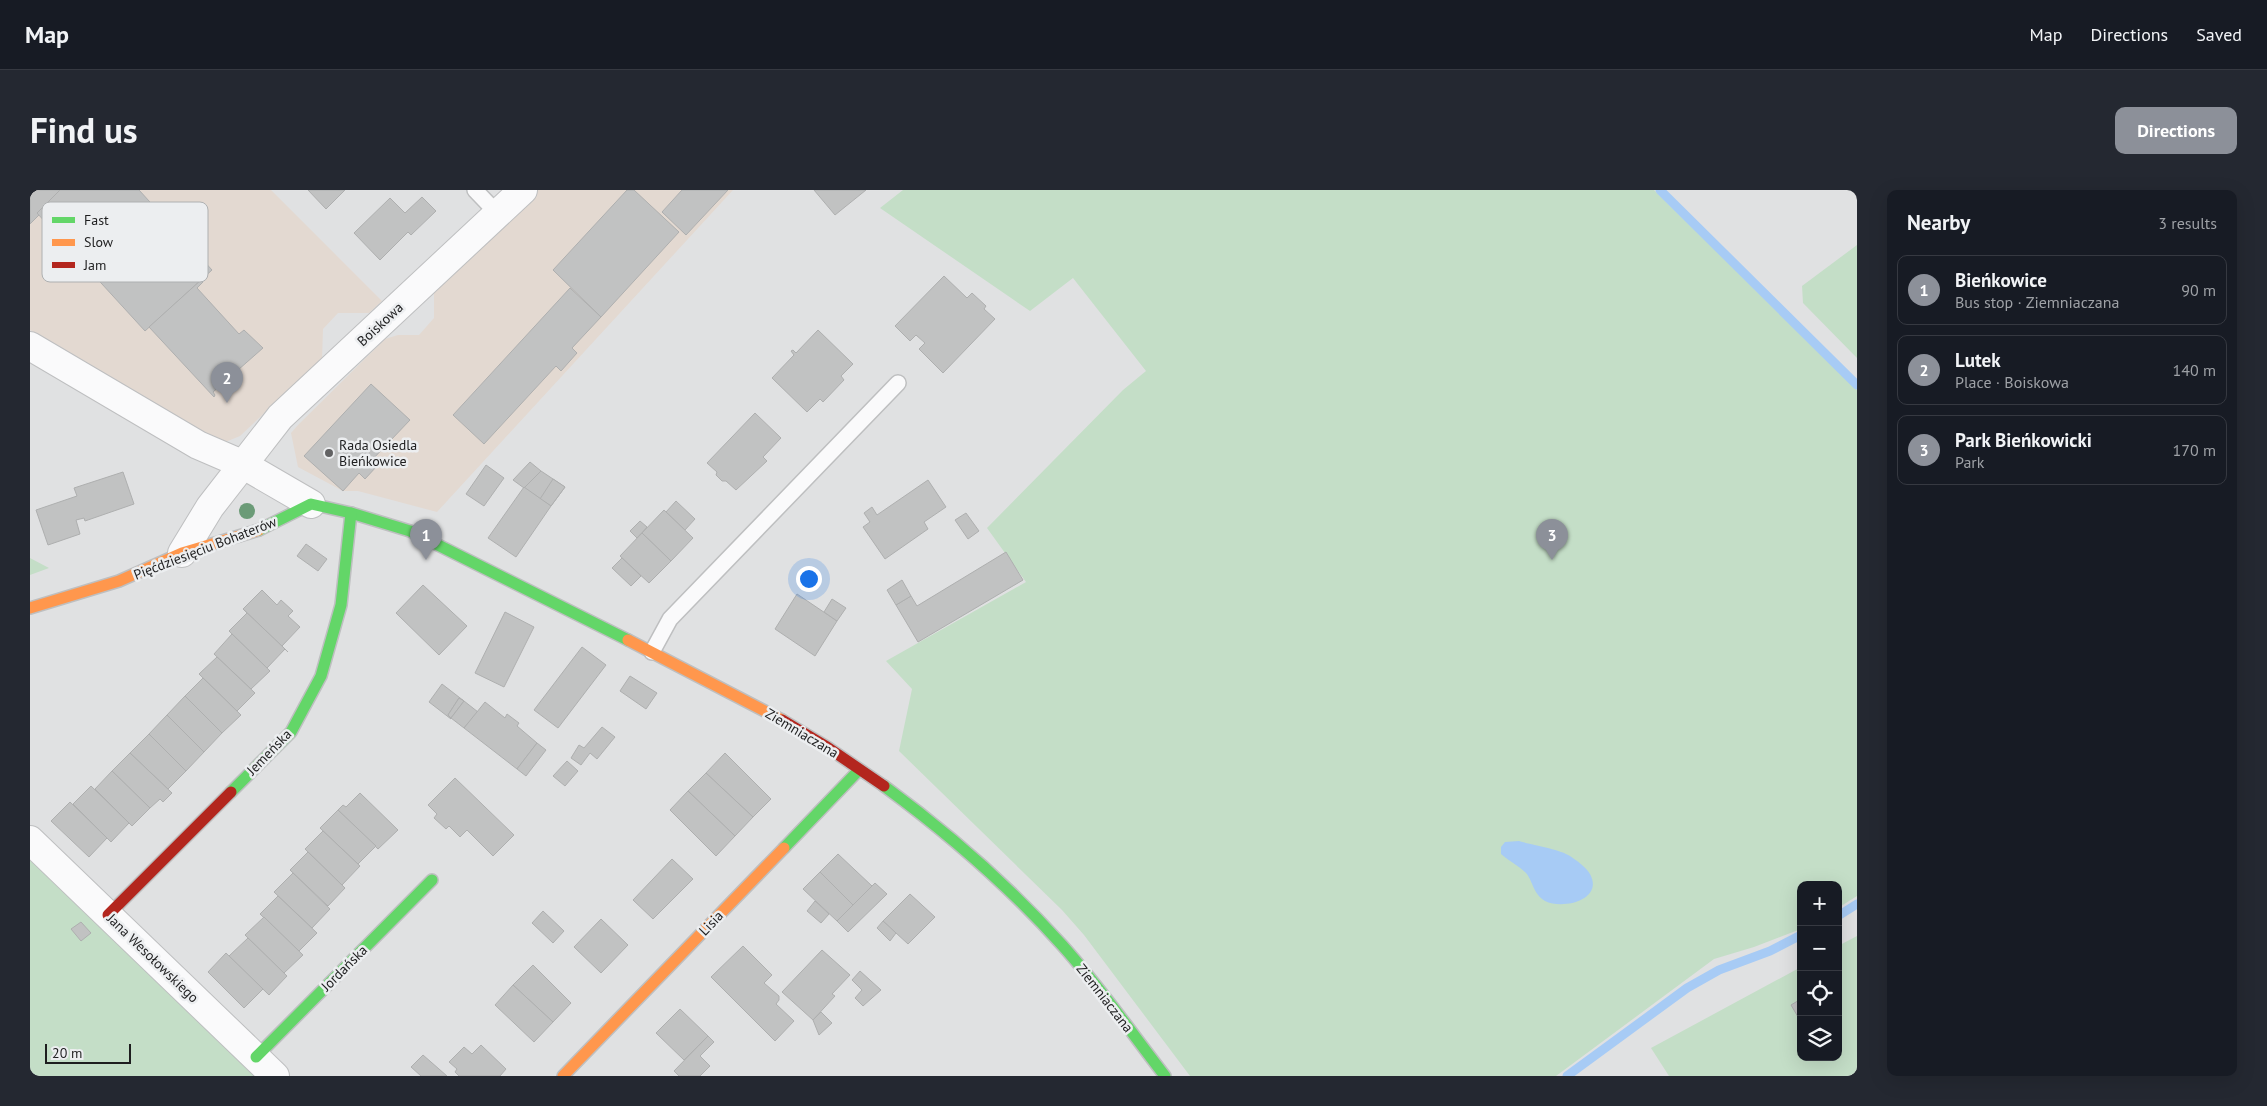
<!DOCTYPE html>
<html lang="en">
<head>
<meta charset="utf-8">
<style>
	body { margin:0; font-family:"PT Sans",sans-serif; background:#242831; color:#f1f3f6 }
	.controls { position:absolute; right:15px; bottom:15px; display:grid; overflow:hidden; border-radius:10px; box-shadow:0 5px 20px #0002 }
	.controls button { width:45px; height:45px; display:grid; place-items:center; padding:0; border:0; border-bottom:1px solid #363941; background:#171b24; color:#f1f3f6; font:25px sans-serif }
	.scale { position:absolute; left:15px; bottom:12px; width:86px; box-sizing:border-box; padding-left:5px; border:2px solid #1e1e1f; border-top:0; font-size:14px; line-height:18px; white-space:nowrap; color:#1e1e1f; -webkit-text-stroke:4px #eceef0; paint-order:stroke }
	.you { position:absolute; left:778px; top:388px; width:18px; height:18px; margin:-12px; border:4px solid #fff; border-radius:50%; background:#1a73e8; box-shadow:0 0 0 8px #1a73e833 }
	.badge { display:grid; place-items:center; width:32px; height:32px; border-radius:50%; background:#8c9099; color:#fff; font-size:16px; font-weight:700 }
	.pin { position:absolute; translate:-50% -41px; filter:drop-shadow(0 1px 2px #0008) }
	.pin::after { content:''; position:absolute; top:26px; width:18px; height:15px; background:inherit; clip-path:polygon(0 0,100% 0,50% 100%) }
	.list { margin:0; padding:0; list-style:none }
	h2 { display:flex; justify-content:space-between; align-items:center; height:65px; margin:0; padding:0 20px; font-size:21px }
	h2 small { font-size:16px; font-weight:400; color:#9ea1a6 }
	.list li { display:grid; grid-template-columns:32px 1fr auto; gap:15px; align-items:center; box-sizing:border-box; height:70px; margin:0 10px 10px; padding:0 10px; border:1px solid #363941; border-radius:10px }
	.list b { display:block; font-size:19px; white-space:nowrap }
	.list p { margin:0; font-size:16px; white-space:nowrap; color:#9ea1a6 }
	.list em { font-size:16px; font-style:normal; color:#9ea1a6 }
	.icon { flex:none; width:28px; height:28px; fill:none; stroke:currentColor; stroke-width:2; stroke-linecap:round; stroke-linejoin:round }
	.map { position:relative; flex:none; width:1827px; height:886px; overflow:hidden; border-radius:10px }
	header { display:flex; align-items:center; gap:30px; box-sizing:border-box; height:70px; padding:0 25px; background:#171b24; border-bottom:1px solid #363941 }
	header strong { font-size:24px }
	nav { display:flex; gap:28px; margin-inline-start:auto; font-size:18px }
	.intro { display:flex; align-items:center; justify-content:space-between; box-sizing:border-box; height:120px; padding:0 30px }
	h1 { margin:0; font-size:35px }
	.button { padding:12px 22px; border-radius:10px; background:#8c9099; color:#fff; font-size:18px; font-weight:700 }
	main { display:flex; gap:30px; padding:0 30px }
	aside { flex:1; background:#171b24; border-radius:10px; box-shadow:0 5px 20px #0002 }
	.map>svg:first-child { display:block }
</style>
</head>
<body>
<header>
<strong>Map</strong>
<nav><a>Map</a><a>Directions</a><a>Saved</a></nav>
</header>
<div class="intro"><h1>Find us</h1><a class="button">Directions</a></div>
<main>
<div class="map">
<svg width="1827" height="886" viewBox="0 0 1827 886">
	<rect width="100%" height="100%" fill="#e0e1e2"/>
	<g fill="#e3d9d1">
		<polygon points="0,0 241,0 352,111 339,123 308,123 293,139 292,169 210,246 193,253 0,140"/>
		<polygon points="508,0 703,0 407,322 328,301 313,301 268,277 261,243 268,235 355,149 368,145 389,145 404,128 404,97"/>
	</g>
	<g fill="#c4dec7">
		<polygon points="873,0 1624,0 1827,200 1827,706 1808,718 1808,695 1771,695 1771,739 1724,757 1684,769 1526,886 1160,886 1054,745 1032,720 869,561 882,499 856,471 996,392 957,338 1093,200 1116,181 1043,88 1000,121 850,18"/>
		<polygon points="1827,55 1827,168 1773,113 1772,96"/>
		<polygon points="0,368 19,378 0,385"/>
		<polygon points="0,664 228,886 0,886"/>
		<polygon points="1827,746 1827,886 1639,886 1621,858 1771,777 1771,867 1808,867 1808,756"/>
	</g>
	<path fill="#a7cbf5" d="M1489,651C1502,655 1530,659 1540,666C1546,670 1557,678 1560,684C1574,710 1533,720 1515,711C1503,704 1503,691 1496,683C1489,676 1479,671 1471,664V657L1475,652Z"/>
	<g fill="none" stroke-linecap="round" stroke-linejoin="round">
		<g stroke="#a7cbf5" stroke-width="9">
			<polyline points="1630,0 1827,195"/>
			<polyline points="1808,726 1827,714"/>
			<polyline points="1537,886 1657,798 1689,780 1740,761 1771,745"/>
		</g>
	</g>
	<g fill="#c1c2c2" stroke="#aeafaf">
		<polygon points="0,0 29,0 32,2 0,34"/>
		<polygon points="30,0 109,0 182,80 115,141 7,23"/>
		<polygon points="278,0 315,0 296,19"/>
		<polygon points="597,0 604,0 649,42 571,127 523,80"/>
		<polygon points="652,0 698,0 656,45 632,22"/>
		<polygon points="784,0 836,0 805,25"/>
		<polygon points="392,7 406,21 381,45 378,42 350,70 324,43 360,8 375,23"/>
		<polygon points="914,86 937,108 942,103 956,116 954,119 965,129 913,183 889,159 895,153 886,145 880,151 865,136"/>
		<polygon points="171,90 173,92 167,98 209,144 214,140 233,158 183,202 185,205 184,207 119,137"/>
		<polygon points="540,98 571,127 542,158 547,163 531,181 526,176 454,254 423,225"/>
		<polygon points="788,140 823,174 811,186 814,190 793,212 790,209 777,222 742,188 764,165 761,161 763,160 766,163"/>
		<polygon points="341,194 380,230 341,271 347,276 335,289 329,283 313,301 274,266"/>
		<polygon points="725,223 751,248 733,267 737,271 706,300 696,291 692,291 686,285 687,282 677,273"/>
		<polygon points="500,272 511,281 494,298 483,290"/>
		<polygon points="456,275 474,288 454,316 436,304"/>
		<polygon points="511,281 535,297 521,316 494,298"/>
		<polygon points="93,282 104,314 55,331 54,328 46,330 50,344 18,355 6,320 47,306 44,298"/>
		<polygon points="523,289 535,297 521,316 510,309"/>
		<polygon points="898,290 916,317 894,332 898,339 855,369 833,337 840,332 834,323 842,317 847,325"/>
		<polygon points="494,297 521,316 486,367 458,348"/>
		<polygon points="646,311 665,329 655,340 636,322"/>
		<polygon points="634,320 663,348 641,371 612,343"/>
		<polygon points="936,323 949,341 938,349 925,330"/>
		<polygon points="610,331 617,337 607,348 600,341"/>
		<polygon points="612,343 641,371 619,393 590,366"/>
		<polygon points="276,354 297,369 288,381 267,366"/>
		<polygon points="976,362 993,390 888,452 866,415 881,406 887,416"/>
		<polygon points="592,368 611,386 601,396 582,378"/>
		<polygon points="872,390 881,406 866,415 857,400"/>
		<polygon points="393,395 437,436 409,465 366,423"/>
		<polygon points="232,400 247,415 251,410 263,421 258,426 270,437 252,456 258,462 213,419"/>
		<polygon points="767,404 807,431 785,466 745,439"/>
		<polygon points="802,409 816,418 807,431 794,422"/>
		<polygon points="213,419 255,459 237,478 199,441 217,423"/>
		<polygon points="475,422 504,437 474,497 445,483"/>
		<polygon points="202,444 240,481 221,499 184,464"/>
		<polygon points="552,457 576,475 528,538 504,520"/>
		<polygon points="187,467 225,503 207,521 169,484"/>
		<polygon points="600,486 627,503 616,519 590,501"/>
		<polygon points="173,488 211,525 192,543 155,506"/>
		<polygon points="412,494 434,511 429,508 418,525 421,529 399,512"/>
		<polygon points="155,506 192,543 174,562 137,525"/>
		<polygon points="429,508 434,511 421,528 418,525"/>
		<polygon points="434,511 448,522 434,538 421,528"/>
		<polygon points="455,512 475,528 477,524 489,533 487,536 507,553 487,579 434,538"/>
		<polygon points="137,525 174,562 156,581 119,544"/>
		<polygon points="572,537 585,547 567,569 560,563 551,575 541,568 549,555 554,558"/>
		<polygon points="119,544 156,581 138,599 100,563"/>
		<polygon points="507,553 516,560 496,586 487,579"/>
		<polygon points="100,563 142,603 133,612 130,609 120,618 82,581"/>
		<polygon points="695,563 741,609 723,627 676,583"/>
		<polygon points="537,571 548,581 535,596 523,586"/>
		<polygon points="82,581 120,618 102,636 65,599"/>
		<polygon points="676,583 723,627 705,646 658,601"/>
		<polygon points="425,588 484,645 463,666 437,640 430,647 419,636 416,639 404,628 407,624 398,615"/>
		<polygon points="61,596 99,633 81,652 43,614"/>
		<polygon points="658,601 705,646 686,666 640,620"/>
		<polygon points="330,603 368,640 348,659 308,620 313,615 316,617"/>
		<polygon points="40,612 77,648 59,667 21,631"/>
		<polygon points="308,620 346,656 328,674 290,638"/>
		<polygon points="293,641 330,676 312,695 275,659"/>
		<polygon points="278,662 315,698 298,716 260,680"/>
		<polygon points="808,664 842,696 823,715 790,682"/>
		<polygon points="642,669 663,689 623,729 603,710"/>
		<polygon points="790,682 823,715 807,731 773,699"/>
		<polygon points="263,683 300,719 282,738 244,702"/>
		<polygon points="845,693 857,704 818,742 807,731"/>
		<polygon points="880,704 905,727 878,754 853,731"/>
		<polygon points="248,706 287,743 269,761 230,724"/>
		<polygon points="785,711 799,724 791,733 777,721"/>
		<polygon points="513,721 534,741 523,753 502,733"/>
		<polygon points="234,727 273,765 254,783 215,745"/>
		<polygon points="571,729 598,755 571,783 544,757"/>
		<polygon points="853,731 866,743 860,751 847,738"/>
		<polygon points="51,732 61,743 51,751 41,739"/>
		<polygon points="218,748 257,786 239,805 199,766"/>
		<polygon points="713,756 742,785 734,793 749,806 749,810 746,814 764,831 745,851 681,787"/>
		<polygon points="792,760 820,785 802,804 805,806 783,830 752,802"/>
		<polygon points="196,763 233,799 214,818 178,782"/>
		<polygon points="503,775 541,813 523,832 483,795"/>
		<polygon points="830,781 851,800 833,816 825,808 832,800 822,790"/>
		<polygon points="483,795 523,832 504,852 465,815"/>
		<polygon points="1771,809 1771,832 1761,815"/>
		<polygon points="650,819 678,846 654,870 626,843"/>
		<polygon points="791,822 802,833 789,845 783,830"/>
		<polygon points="678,846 684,852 670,866 680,876 670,886 649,886 644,881"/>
		<polygon points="451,855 476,879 470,886 429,886 425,882 427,879 419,872 434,857 442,864"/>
		<polygon points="393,865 417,886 391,886 381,877"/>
	</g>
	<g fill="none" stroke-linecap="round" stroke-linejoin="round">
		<defs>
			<g id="lane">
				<polyline points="445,0 468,24"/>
				<polyline points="622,462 640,429 868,193"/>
			</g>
			<g id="street">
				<polyline points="0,156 168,255 212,274 281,314"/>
				<polyline points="152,363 180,317 250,227 493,0"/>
				<polyline points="0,650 245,886"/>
			</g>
			<g id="fast">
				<polyline points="229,340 281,314 321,323 380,341 598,450"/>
				<path d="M854,596C918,643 979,696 1032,755C1069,796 1101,842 1135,886"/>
				<polyline points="201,602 261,542 291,486 311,415 321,323"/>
				<polyline points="754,658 829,580"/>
				<polyline points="226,867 402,690"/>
			</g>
			<g id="slow">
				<polyline points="0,418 89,391 152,363 229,340"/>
				<polyline points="598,450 752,530"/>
				<polyline points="533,886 754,658"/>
			</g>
			<g id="jam">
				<polyline points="752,530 797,557 854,596"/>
				<polyline points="78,725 201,602"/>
			</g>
		</defs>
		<use href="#lane" stroke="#bebfc0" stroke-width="18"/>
		<use href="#street" stroke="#bebfc0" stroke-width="30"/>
		<use href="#fast" stroke="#bebfc0" stroke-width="14"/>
		<use href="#slow" stroke="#bebfc0" stroke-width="14"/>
		<use href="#jam" stroke="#bebfc0" stroke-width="14"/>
		<use href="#lane" stroke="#fafafb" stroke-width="15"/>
		<use href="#street" stroke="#fafafb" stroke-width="28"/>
		<use href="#fast" stroke="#63d668" stroke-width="11"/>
		<use href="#slow" stroke="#ff974d" stroke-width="11"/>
		<use href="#jam" stroke="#b3261e" stroke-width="11"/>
	</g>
	<circle fill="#6b9b77" cx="217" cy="321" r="8"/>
	<circle fill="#626263" stroke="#eceef0" stroke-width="2" cx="299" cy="263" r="5"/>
	<g text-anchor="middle" stroke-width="5" stroke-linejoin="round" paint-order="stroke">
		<g font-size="14" fill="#1e1e1f" stroke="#eceef0">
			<text transform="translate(350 134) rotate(-43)" y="5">Boiskowa</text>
			<text transform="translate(175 358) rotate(-21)" y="5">Pięćdziesięciu Bohaterów</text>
			<text transform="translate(772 543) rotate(31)" y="5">Ziemniaczana</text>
			<text transform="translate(239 562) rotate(-46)" y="5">Jemeńska</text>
			<text transform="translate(681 733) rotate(-46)" y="5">Lisia</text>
			<text transform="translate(123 768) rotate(44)" y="5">Jana Wesołowskiego</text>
			<text transform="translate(314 778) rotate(-45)" y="5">Jordańska</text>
			<text transform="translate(1075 808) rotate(52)" y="5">Ziemniaczana</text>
		</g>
		<g font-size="14" fill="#1e1e1f" stroke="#eceef0" text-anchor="start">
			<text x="309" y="260">Rada Osiedla<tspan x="309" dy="16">Bieńkowice</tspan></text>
		</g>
	</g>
	<rect x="12" y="12" width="166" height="80" rx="8" fill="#eceef0" stroke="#aeb0b1" stroke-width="1"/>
	<rect x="22" y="27" width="23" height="6" fill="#63d668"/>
	<rect x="22" y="49" width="23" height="7" fill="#ff974d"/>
	<rect x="22" y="72" width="23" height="6" fill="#b3261e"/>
	<g font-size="14" fill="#1e1e1f">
		<text x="54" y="35">Fast</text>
		<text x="54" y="57">Slow</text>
		<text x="54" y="80">Jam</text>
	</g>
</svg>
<div class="controls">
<button>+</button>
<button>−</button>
<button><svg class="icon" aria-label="locate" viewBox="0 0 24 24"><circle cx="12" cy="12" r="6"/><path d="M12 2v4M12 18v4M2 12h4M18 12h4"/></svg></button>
<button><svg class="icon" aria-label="layers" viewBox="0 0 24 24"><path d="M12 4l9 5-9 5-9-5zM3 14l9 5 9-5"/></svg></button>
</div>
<div class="scale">20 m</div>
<div class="you"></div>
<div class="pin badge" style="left:396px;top:370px">1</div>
<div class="pin badge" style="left:197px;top:213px">2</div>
<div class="pin badge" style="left:1522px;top:370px">3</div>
</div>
<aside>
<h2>Nearby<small>3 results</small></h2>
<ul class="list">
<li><span class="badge">1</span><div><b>Bieńkowice</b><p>Bus stop · Ziemniaczana</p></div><em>90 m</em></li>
<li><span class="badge">2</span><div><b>Lutek</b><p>Place · Boiskowa</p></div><em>140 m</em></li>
<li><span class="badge">3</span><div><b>Park Bieńkowicki</b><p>Park</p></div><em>170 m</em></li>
</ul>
</aside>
</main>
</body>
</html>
